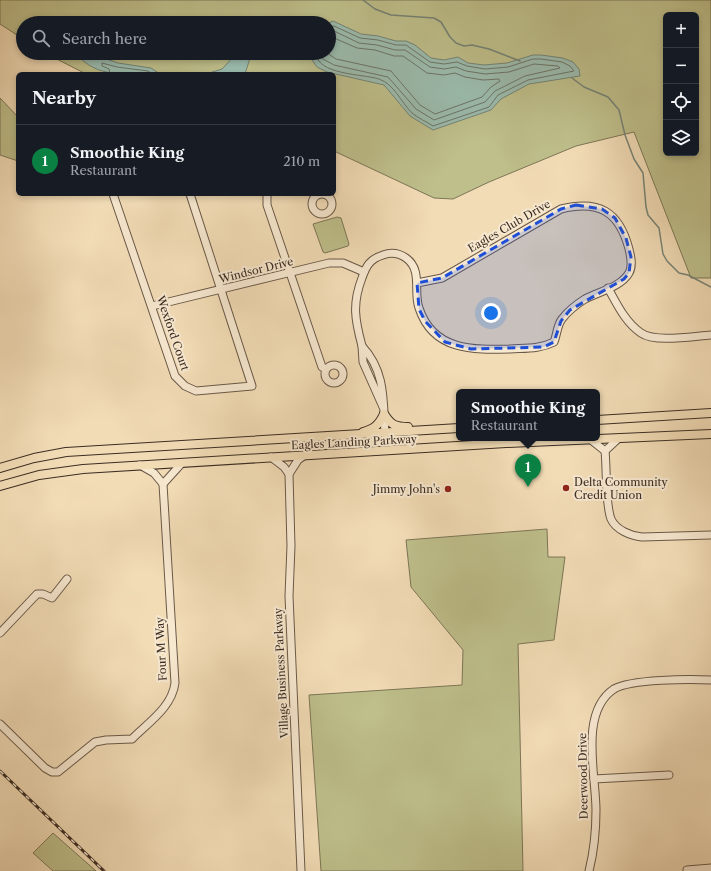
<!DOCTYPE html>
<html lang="en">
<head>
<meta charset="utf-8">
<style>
	body { margin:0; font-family:"Libre Caslon Text",serif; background:#20242c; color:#f1f3f6 }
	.controls { position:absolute; right:12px; top:12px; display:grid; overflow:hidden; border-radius:6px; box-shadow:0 2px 6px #0003 }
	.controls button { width:36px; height:36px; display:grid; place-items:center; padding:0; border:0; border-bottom:1px solid #363941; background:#171b24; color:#f1f3f6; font:20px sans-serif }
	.you { position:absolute; left:491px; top:313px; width:14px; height:14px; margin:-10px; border:3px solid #fff; border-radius:50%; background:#1a73e8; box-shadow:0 0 0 6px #1a73e833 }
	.badge { display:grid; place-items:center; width:26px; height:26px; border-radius:50%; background:#0b8043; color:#fff; font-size:13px; font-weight:700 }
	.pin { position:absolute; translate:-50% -33px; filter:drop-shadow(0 1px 2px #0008) }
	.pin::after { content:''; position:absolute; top:21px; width:14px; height:12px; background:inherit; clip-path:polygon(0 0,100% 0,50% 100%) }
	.popup { position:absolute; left:456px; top:389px; width:144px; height:52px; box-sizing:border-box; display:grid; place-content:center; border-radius:6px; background:#171b24; filter:drop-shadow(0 1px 3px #0005); font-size:13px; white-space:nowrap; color:#9ea1a6 }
	.popup b { font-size:15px; color:#f1f3f6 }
	.popup::after { content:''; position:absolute; left:50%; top:100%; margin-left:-8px; border:8px solid transparent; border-top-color:#171b24 }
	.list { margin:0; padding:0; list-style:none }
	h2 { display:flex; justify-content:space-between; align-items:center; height:52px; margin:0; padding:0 16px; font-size:17px }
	h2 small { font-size:13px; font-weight:400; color:#9ea1a6 }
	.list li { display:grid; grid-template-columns:26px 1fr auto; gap:12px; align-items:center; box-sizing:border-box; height:72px; padding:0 16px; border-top:1px solid #363941 }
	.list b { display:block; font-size:15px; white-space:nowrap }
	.list p { margin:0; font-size:13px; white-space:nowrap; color:#9ea1a6 }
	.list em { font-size:13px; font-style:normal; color:#9ea1a6 }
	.icon { flex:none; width:22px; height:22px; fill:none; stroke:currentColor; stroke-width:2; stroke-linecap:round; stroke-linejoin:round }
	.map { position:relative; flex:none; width:711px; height:871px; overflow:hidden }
	.search { position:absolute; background:#171b24; box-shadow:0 2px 6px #0003; left:16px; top:16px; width:320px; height:44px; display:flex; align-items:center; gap:10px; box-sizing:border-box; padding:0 14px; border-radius:22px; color:#9ea1a6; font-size:15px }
	.panel { position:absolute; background:#171b24; box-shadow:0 2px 6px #0003; left:16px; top:72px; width:320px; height:124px; border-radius:6px }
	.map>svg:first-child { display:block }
</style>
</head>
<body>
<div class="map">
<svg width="711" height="871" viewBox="0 0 711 871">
	<rect width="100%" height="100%" fill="#f2dcb6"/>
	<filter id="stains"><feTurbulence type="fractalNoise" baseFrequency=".005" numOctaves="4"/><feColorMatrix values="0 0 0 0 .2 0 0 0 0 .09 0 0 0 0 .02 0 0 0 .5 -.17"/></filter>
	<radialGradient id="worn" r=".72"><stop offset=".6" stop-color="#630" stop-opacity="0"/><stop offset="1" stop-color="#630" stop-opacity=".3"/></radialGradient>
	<g fill="#bebf8b" stroke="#7d7657" fill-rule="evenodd">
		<path d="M0,0H711V278H691L634,132L576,146L489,182L453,199L434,198L334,151V74H86L45,53H329V23H23V39L0,24ZM666,15H696V153H666Z"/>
		<polygon points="0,98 18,117 18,161 0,155"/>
		<polygon points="337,217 341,218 349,244 348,246 325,253 323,252 313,224"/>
		<polygon points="547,529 548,557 565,557 554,640 518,644 523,871 321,871 309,695 462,685 463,650 411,587 406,540"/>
		<polygon points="53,833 96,871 53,871 33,853"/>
	</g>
	<g fill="#9bbcae" stroke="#758376">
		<polygon points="333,21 361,34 378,36 396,41 406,41 415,45 431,58 444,60 458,57 468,63 484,65 507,63 533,55 541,55 563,58 573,62 579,69 580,76 529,84 501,99 491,110 433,130 410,116 384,85 327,72 317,67 312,60 312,53 329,53 329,23"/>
		<path d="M83,53H89L118,63L151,68L160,74C133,74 101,79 80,58Z"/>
		<polygon points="237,53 250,53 250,58 245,74 206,74 222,69"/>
	</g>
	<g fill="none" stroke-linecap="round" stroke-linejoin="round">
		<g stroke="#6c7468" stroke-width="1">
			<path d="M316,53C316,75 364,74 379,79C394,84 401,102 412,113C418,118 427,122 433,126L489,107L498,95L528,80L574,71L570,66L562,62L541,59H533L508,67L485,69L467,66L457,62L444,64L430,62L406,45H396L378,40L360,38L334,26L329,27"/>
			<polyline points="321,53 323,59 334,65 388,77 416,109 434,120 485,102 495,91 525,76 560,68 558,66 534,64 509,72 485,74 466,71 456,67 444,69 430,67 405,50 395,50 377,45 359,43 334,31 329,32"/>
			<polyline points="327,53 336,59 391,71 420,105 435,114 482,97 491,87 500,81 499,79 483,80 465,77 455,73 444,75 427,73 403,56 394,56 375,50 357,48 334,38 329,38"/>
			<polyline points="110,74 109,69 102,66 102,63 117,67 148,71 152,74"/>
		</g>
		<g stroke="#758376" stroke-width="1.5">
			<polyline points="363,0 375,9 391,15 434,18 441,22 450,37 456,43 464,46 472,45 489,49 520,61"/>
			<polyline points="572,78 584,87 608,97 619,110 625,135 634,159 643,173 646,207 648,215 659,228 663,254 667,261 679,273 688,275 711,287"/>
		</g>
		<defs>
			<g id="minor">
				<polyline points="113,194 175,376 185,386 196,391 252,386 190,194"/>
				<polyline points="267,194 267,205 322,367 326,369"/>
				<circle cx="322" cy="204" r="10"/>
				<path d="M608,288C617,304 625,322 641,333C655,343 694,336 711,335"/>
				<polyline points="152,306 329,263 343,263 364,272"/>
				<path d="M362,346C355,320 352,304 362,278C366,266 370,259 383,255C391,252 399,253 406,258C423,270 413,292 419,308C433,351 473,350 510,349C526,348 540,349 554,342C557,335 557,325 562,319C568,311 577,304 585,299C598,292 621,287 629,273C633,266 631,257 629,249C619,211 599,200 561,209L442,278L417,283"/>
				<circle cx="334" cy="374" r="9"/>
				<path d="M383,407L363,362L362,346C386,372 383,401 385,434"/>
				<path d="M590,439L605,451C607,469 605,503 611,519C616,530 631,536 642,537L711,535"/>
				<polyline points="605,451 619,438"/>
				<polyline points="271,457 284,467 289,474"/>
				<polyline points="163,484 182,463"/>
				<polyline points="0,633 37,594 43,594 52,598 67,579"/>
				<path d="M0,724L45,768L52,772H58L95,742L106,740L132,739C149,722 172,707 175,683L163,484L154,473L140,465"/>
				<polyline points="594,779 669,775"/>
				<polyline points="687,870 711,868"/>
				<polyline points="301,871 289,596 291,546 289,474 298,460 305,455"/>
				<path d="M589,871C594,851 596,831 596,810C596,775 579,712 614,689C631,679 690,679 711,680"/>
			</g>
			<g id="major">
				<path d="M384,414C391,425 395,427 408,427"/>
				<polyline points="597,420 711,413"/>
				<path d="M363,432C374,429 379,425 384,414"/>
				<polyline points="0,468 34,458 66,452 459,428"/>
				<polyline points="0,486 39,475 83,469 506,443 711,434"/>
			</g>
		</defs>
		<use href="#minor" stroke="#6a5948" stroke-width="9"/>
		<use href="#major" stroke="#3c2d23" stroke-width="10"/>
		<use href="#minor" stroke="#f7e8d0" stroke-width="7"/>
		<use href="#major" stroke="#f2dcb6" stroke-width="8"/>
		<defs>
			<polyline id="rail" points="0,771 104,871"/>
		</defs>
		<use href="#rail" stroke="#3c2d23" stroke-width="3"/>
		<use href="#rail" stroke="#f7e8d0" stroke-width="1.5" stroke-dasharray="4.5" stroke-linecap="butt"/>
	</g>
	<path fill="#1d4ed8" fill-opacity="0.2" stroke="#1d4ed8" stroke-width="3" stroke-dasharray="8 5" stroke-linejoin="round" d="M576,205L602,209L615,218L626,238L631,257L629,273L624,279L570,310L561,321L554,342L544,347L471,349L445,342L425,321L419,309L417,283L442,278L561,209Z"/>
	<g fill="#8f2418" stroke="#f7e8d0" stroke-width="1.5">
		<circle cx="566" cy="488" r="4"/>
		<circle cx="448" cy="489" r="4"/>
	</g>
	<g text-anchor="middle" stroke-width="4" stroke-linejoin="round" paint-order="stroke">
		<g font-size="11" fill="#3c2d23" stroke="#f7e8d0">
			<text transform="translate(509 226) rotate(-30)" y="4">Eagles Club Drive</text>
			<text transform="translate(256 270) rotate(-14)" y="4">Windsor Drive</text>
			<text transform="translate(173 333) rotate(71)" y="4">Wexford Court</text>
			<text transform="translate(354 442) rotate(-3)" y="4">Eagles Landing Parkway</text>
			<text transform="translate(161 649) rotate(-93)" y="4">Four M Way</text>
			<text transform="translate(281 673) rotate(-93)" y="4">Village Business Parkway</text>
			<text transform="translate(583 776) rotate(-91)" y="4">Deerwood Drive</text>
		</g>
		<g font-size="11" fill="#3c2d23" stroke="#f7e8d0" text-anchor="start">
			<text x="574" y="486">Delta Community<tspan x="574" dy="13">Credit Union</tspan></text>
			<text x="440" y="493" text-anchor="end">Jimmy John's</text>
		</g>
	</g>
	<rect width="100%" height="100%" filter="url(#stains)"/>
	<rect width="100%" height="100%" fill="url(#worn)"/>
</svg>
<div class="controls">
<button>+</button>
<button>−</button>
<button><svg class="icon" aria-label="locate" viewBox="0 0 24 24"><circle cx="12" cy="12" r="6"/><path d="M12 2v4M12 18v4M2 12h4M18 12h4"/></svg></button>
<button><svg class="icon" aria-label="layers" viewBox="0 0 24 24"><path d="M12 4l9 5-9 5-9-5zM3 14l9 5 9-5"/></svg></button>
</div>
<div class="you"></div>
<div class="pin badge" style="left:528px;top:487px">1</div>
<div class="popup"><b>Smoothie King</b>Restaurant</div>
<div class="search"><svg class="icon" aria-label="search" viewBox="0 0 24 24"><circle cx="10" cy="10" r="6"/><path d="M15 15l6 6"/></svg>Search here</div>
<section class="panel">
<h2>Nearby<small></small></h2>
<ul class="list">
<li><span class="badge">1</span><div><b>Smoothie King</b><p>Restaurant</p></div><em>210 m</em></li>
</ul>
</section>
</div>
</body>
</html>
